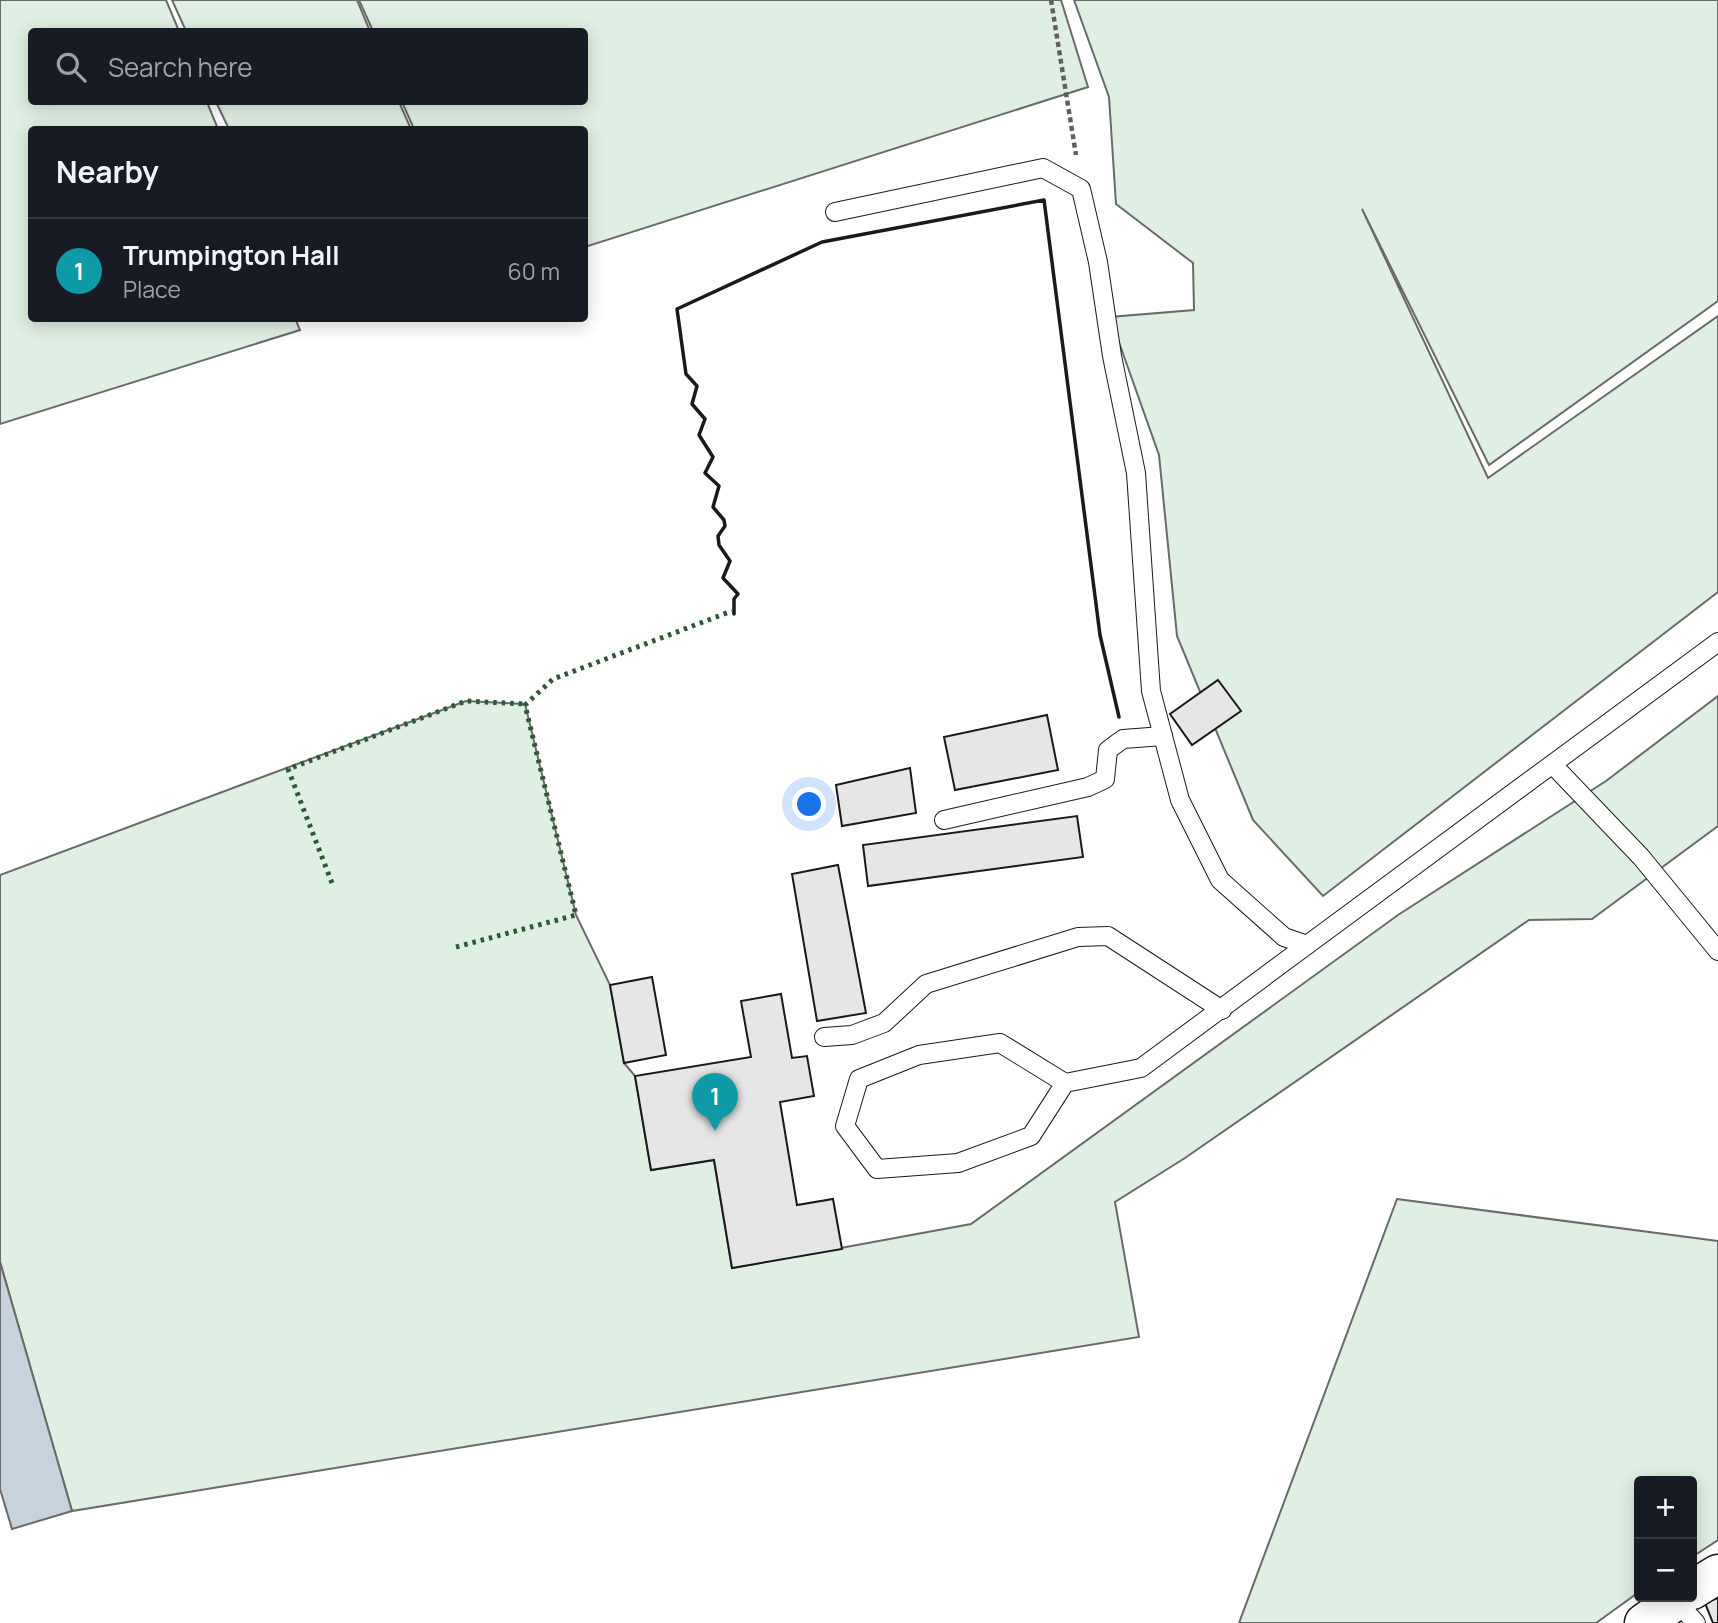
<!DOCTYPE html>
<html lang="en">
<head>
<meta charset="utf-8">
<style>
	body { margin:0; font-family:Manrope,sans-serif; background:#20242c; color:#f1f3f6 }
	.controls { position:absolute; right:21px; bottom:21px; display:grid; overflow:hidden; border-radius:7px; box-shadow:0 4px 18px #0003 }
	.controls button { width:63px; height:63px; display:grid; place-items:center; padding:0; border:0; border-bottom:2px solid #363941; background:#171b24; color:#f1f3f6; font:35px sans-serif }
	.you { position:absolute; left:810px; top:805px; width:24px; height:24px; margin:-18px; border:5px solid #fff; border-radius:50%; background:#1a73e8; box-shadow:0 0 0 10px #1a73e833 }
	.badge { display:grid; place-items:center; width:46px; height:46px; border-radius:50%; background:#0f766e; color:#fff; font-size:23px; font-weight:700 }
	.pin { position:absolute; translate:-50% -58px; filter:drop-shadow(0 2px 4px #0008) }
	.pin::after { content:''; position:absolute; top:37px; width:24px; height:21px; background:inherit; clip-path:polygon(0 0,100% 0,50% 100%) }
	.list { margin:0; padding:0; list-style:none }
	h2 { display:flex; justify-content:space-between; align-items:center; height:91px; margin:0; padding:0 28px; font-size:30px }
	h2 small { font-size:23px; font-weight:400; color:#9ea1a6 }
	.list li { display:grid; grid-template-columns:46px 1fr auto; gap:21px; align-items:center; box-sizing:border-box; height:105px; padding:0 28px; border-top:2px solid #363941 }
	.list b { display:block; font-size:26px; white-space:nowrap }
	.list p { margin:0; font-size:23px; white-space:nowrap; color:#9ea1a6 }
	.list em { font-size:23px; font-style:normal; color:#9ea1a6 }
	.icon { flex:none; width:38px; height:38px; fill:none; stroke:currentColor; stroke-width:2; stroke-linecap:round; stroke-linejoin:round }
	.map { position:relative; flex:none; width:1718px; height:1623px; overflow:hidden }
	.search { position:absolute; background:#171b24; box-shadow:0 4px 18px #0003; left:28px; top:28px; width:560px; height:77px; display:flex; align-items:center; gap:18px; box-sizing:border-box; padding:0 24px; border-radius:7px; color:#9ea1a6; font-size:26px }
	.panel { position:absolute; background:#171b24; box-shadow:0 4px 18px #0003; left:28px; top:126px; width:560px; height:196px; border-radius:7px }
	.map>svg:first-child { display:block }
</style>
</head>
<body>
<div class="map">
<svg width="1718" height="1623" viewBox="0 0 1718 1623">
	<rect width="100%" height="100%" fill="#fff"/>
	<g fill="#e0efe3" stroke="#6a6a6a" stroke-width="2">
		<polygon points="0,0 166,0 179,31 32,32 32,102 207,102 218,129 32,130 32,318 295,318 300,330 0,424"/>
		<polygon points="172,0 357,0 370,31 186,31"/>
		<polygon points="359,0 1061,0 1088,87 585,247 584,130 414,129 402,102 584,102 584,32 373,31"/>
		<polygon points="1074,0 1718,0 1718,301 1489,465 1362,209 1488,478 1718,316 1718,592 1323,896 1253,820 1177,636 1159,455 1110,317 1194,310 1193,263 1116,204 1109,97"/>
		<polygon points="216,102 399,102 411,129 229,129"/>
		<polygon points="1718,696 1718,826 1592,919 1529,920 1185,1158 1115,1202 1139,1337 72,1511 0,1262 0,875 466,701 525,704 576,915 610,985 624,1063 635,1076 651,1170 714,1160 732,1268 971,1224 1398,915 1606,781"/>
		<polygon points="1397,1199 1718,1241 1718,1540 1692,1557 1692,1481 1639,1481 1639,1592 1596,1623 1239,1623"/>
	</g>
	<polygon fill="#c6d2dc" stroke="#6a6a6a" stroke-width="2" points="0,1262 72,1511 12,1529 0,1489"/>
	<g fill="#e6e6e6" stroke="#1a1a1a" stroke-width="2">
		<polygon points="1218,680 1241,711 1192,745 1170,714"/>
		<polygon points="1047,715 1058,770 955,790 944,737"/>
		<polygon points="910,768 916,813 842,826 836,785"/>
		<polygon points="1077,816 1083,857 868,886 863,845"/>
		<polygon points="838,865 866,1013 817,1021 792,874"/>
		<polygon points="652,977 666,1055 624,1063 610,985"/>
		<polygon points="781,994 792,1058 807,1056 814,1096 780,1102 797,1205 833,1199 842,1249 732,1268 714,1160 651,1170 635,1076 751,1057 741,1001"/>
		<polygon points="1718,1598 1718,1623 1713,1623 1705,1603"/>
	</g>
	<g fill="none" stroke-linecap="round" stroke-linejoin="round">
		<defs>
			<g id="lane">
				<polyline points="835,212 1043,168 1081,189 1098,262 1112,356 1136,473 1151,691 1180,800 1220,880 1284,937 1307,945 1718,642"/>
				<polyline points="1553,765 1641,857 1718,951"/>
				<polyline points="944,820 1088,787 1105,779 1108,750 1123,739 1163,736"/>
				<polyline points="824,1037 852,1035 884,1023 926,984 1078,937 1108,936 1222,1010"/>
				<polyline points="1065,1083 1000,1043 919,1055 859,1079 845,1126 877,1169 958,1163 1031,1136 1065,1083 1141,1068 1307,945"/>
				<polyline points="1675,1600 1696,1623"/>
			</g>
			<g id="secondary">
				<polyline points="1692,1590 1718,1574"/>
				<polyline points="1644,1623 1681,1597"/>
			</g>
		</defs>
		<use href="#lane" stroke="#1a1a1a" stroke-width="20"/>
		<use href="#secondary" stroke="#1a1a1a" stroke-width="41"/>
		<polyline stroke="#5f5f5f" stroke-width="4.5" stroke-dasharray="5 3.5" stroke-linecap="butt" points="1051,0 1076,155"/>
		<use href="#lane" stroke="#fff" stroke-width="18"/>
		<use href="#secondary" stroke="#fff" stroke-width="38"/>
		<g stroke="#2b5a34" stroke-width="5" stroke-dasharray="3.5 5" stroke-linecap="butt">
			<polyline points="332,883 288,769 466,701 525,704"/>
			<polyline points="456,947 576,915 525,705 553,679 732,611"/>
		</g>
		<polyline stroke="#1a1a1a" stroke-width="3.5" points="734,614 734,599 738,594 723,578 730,561 719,545 718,536 725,526 724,520 713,507 719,486 705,473 713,457 699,435 705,419 692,404 697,386 686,374 677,309 822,242 1044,200 1100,635 1119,717"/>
	</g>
</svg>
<div class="controls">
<button>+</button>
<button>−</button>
</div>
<div class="you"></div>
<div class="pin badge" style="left:715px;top:1131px;background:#0f9aa8">1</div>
<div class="search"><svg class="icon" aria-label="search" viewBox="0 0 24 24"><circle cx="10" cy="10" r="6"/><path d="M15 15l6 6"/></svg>Search here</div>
<section class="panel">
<h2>Nearby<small></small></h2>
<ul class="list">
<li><span class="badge" style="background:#0f9aa8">1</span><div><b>Trumpington Hall</b><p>Place</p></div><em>60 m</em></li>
</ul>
</section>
</div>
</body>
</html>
